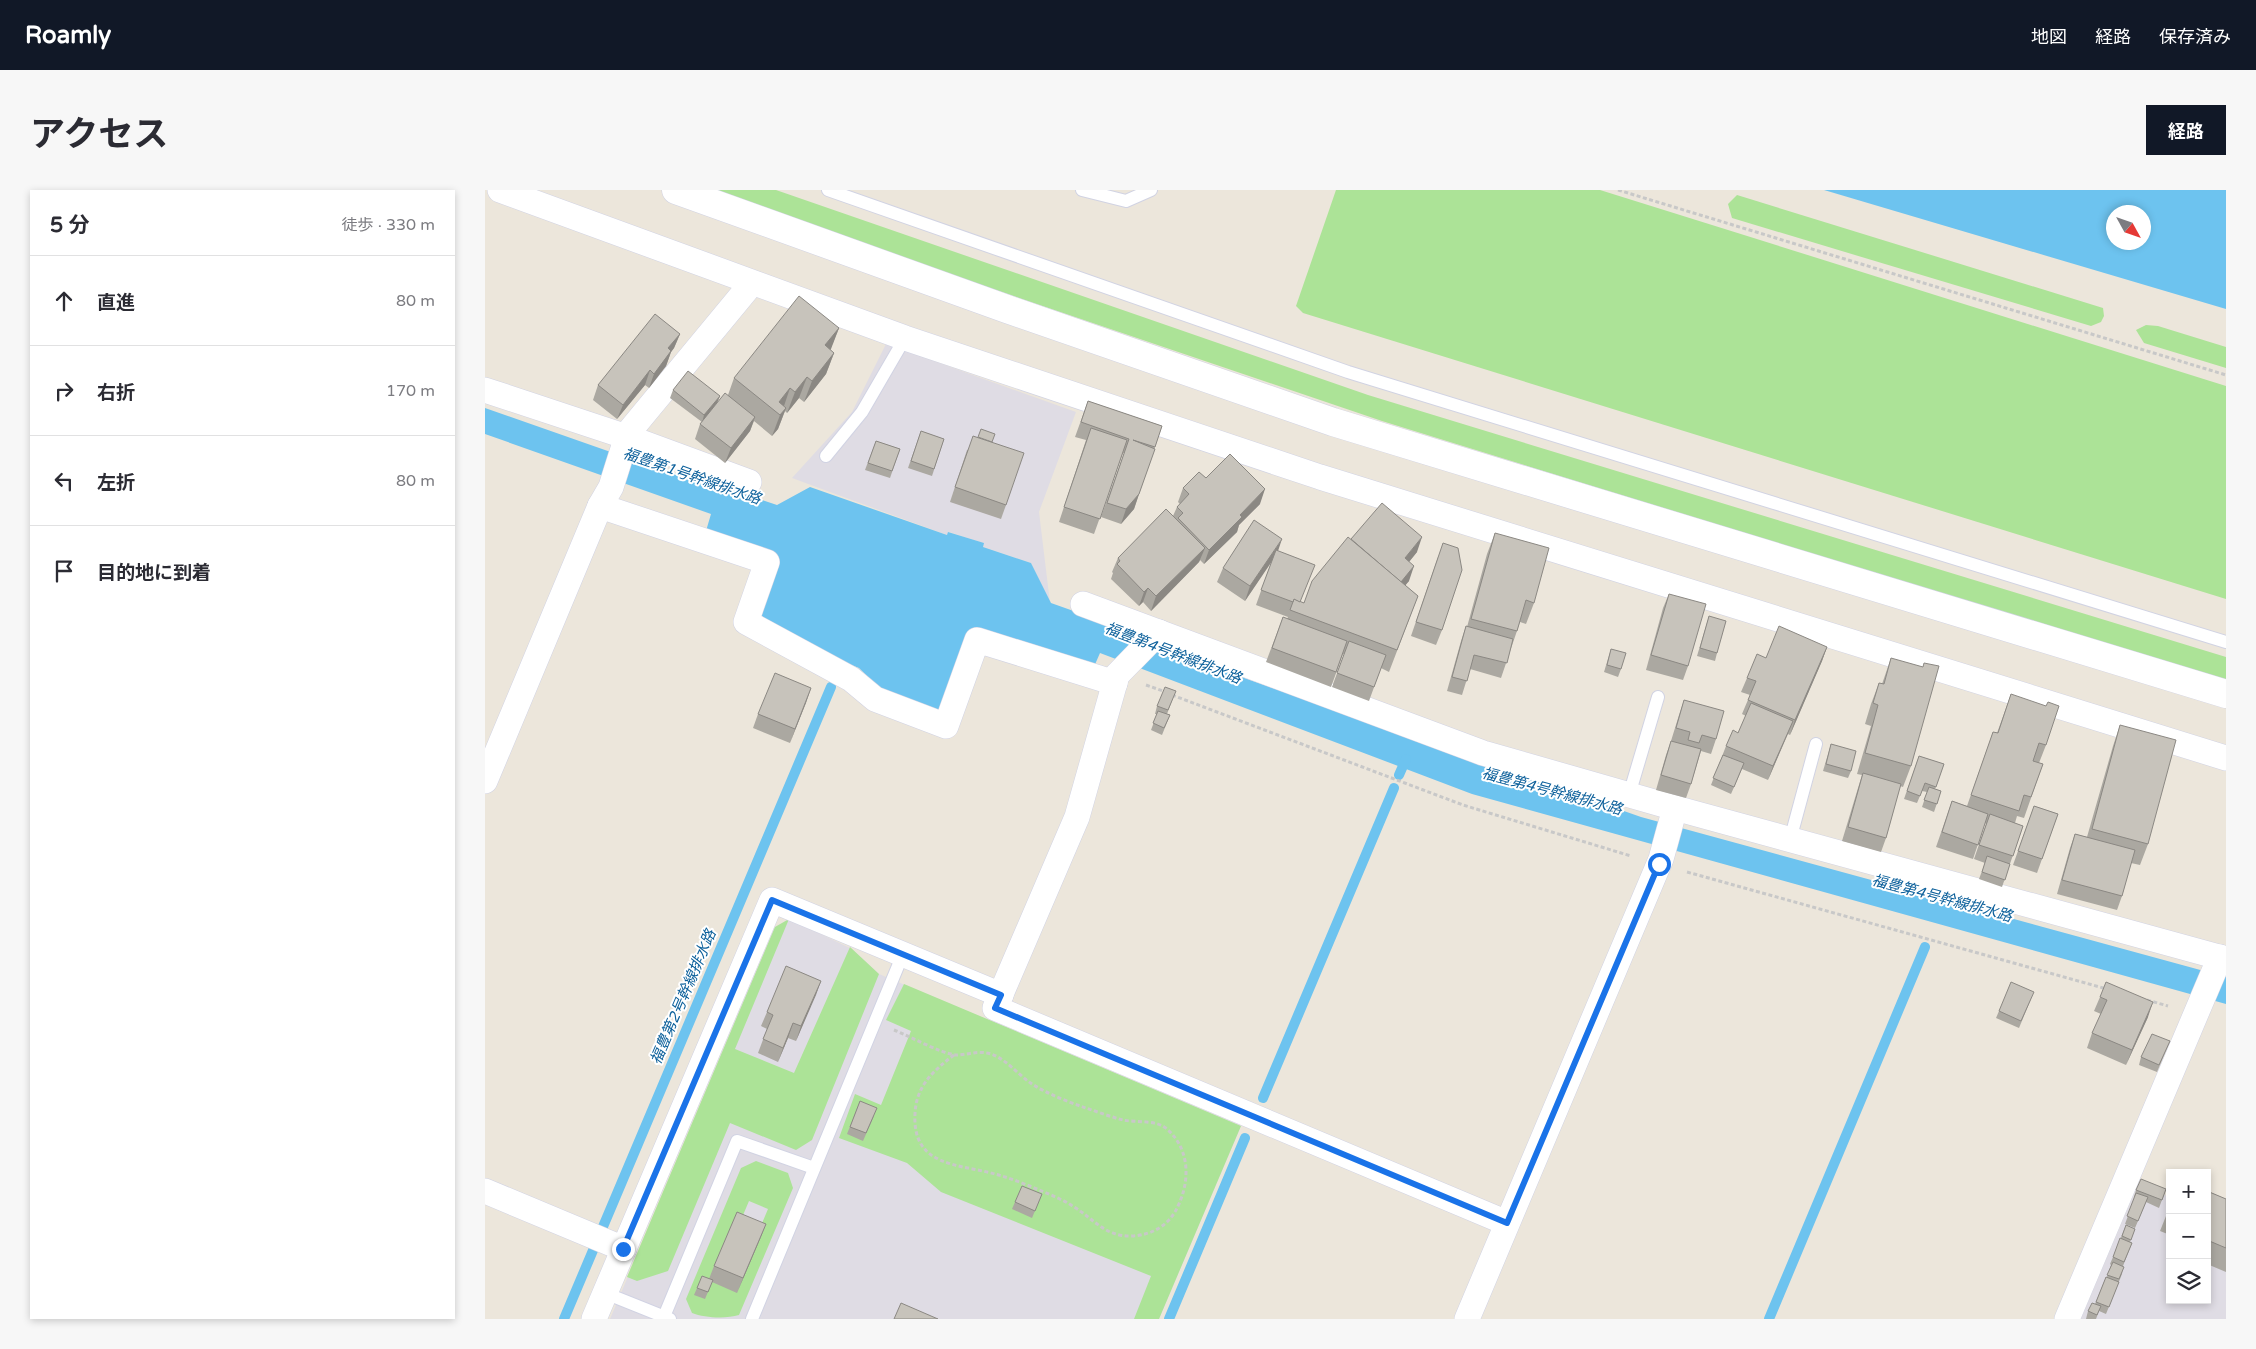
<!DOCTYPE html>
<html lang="ja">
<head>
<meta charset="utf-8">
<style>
	body { margin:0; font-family:"Varela Round","Noto Sans JP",sans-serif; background:#f7f7f7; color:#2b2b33 }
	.controls { position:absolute; right:15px; bottom:15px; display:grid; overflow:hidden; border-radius:0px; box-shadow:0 2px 8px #0003 }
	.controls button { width:45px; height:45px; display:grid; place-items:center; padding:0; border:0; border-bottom:1px solid #e1e1e2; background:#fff; color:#2b2b33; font:25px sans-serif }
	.compass { position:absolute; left:1621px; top:15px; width:45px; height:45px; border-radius:50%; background:#fff; box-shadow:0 2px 8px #0003; rotate:130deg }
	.stop { position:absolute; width:15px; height:15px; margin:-11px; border:4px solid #1a73e8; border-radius:50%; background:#fff }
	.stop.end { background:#1a73e8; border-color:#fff; box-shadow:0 1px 5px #0008 }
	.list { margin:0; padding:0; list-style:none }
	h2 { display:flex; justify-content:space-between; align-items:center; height:65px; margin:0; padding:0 20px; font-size:21px }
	h2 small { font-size:16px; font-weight:400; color:#7c7c81 }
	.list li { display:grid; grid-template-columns:32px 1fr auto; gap:15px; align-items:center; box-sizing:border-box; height:90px; padding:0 20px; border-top:1px solid #e1e1e2 }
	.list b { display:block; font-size:19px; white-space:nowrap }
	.list em { font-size:16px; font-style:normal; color:#7c7c81 }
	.icon { flex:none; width:28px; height:28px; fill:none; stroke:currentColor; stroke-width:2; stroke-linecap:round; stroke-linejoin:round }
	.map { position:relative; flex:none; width:1741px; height:1129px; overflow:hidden; border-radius:0px }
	header { display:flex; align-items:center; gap:30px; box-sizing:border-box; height:70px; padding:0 25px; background:#111827; color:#fff }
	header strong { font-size:24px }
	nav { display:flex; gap:28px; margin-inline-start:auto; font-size:18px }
	.intro { display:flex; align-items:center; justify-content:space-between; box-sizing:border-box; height:120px; padding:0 30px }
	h1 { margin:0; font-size:35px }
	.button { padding:12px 22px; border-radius:0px; background:#111827; color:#fff; font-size:18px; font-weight:700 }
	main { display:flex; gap:30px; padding:0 30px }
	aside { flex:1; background:#fff; border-radius:0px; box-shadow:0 2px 8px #0003 }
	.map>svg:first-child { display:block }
</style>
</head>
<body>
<header>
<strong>Roamly</strong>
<nav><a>地図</a><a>経路</a><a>保存済み</a></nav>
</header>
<div class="intro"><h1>アクセス</h1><a class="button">経路</a></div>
<main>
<aside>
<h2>5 分<small>徒歩 · 330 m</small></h2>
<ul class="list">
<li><svg class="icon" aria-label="ahead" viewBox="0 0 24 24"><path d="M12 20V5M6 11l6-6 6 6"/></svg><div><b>直進</b></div><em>80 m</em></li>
<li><svg class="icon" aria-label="right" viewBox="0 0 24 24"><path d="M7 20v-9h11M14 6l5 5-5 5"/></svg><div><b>右折</b></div><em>170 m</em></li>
<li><svg class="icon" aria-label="left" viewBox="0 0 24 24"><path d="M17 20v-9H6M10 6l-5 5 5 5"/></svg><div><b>左折</b></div><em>80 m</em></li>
<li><svg class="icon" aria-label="arrive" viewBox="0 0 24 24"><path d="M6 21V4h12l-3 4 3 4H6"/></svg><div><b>目的地に到着</b></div></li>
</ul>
</aside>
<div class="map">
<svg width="1741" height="1129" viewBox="0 0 1741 1129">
	<rect width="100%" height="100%" fill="#ece6db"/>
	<g fill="#dfdce4">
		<polygon points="401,154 591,222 554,322 565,413 546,373 498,357 498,353 464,342 462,345 307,288 367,222"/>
		<polygon points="304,729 367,759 394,784 756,936 674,1129 125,1129 290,737"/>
		<polygon points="1653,995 1685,1007 1685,1110 1722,1110 1722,1021 1741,1028 1741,1129 1596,1129"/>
	</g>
	<g fill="#ace397" fill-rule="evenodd">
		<polygon points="226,0 291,0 883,205 1741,467 1741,492 897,231 375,54"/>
		<polygon points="851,0 1115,0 1741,196 1741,409 818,123 811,116"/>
		<polygon points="1252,5 1618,118 1619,126 1616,132 1606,136 1247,28 1243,14"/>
		<polygon points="1661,135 1673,136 1741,157 1741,178 1659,153 1651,140"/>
		<polygon points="304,729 250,859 309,883 365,757 394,784 327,950 311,960 245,933 183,1081 152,1091 142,1087 290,737"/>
		<polygon points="419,794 756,936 674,1129 649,1129 666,1086 456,1002 422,973 354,948 370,904 396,915 426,841 401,830"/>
		<path d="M271,971L303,983L308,998L254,1125C241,1129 220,1128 207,1123L201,1109L256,978ZM264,1011L283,1019L272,1045L253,1037Z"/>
	</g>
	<g fill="#6dc3ef" fill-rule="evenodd">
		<path d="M1339,0H1741V119ZM1628,22H1658V52H1628Z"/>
		<polygon points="0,218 234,300 236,296 292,315 325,297 462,345 463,342 499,353 498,357 546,373 566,413 628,435 648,449 1156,627 1741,787 1741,814 987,604 615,463 608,479 485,439 455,525 396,500 374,478 349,468 273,427 293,366 221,341 226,324 0,244"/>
	</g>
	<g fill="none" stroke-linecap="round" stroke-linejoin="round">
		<g stroke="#6dc3ef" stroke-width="10">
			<polyline points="914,585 921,569"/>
			<polyline points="778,908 909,598"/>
			<polyline points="79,1129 346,497"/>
			<polyline points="684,1129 760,948"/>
			<polyline points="1284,1129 1440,757"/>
		</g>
		<defs>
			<g id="service">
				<polyline points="343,0 863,182 1741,452"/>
				<polyline points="597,0 641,11 666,0"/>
				<polyline points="341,266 377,222 420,148"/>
				<polyline points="1144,605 1173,507"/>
				<polyline points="1305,650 1331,554"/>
				<polyline points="120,1103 185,1129"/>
				<polyline points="178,1129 252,951 329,978"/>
				<polyline points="267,1129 418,764"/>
			</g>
			<g id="minor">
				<polyline points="15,0 420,148 835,287 1741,568"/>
				<polyline points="0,200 142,247 264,292"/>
				<polyline points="115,316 282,372 261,432 366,489 390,509 461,536 492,450 630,493"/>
				<polyline points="598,414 998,563 1190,618 1741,769"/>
				<polyline points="674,442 632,485 592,627 510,818 1022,1033"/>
				<polyline points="0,591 115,316 126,297 143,243 267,93"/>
				<polyline points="0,1001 139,1059"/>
				<polyline points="109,1129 287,710 516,805"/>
				<polyline points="982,1129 1176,669 1190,618"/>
				<polyline points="1582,1129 1735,767"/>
			</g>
			<polyline id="tertiary" points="191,0 522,119 848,232 1741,504"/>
		</defs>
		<use href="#service" stroke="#d1d3e3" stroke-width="14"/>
		<use href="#minor" stroke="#d1d3e3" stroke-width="26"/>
		<use href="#tertiary" stroke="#d1d3e3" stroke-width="29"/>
		<g stroke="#c8c8c8" stroke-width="3" stroke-dasharray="4 2.5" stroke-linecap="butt">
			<polyline points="1133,0 1741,185"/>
			<polyline points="661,495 681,502"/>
			<polyline points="687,505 978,615 1146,666"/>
			<polyline points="1202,682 1622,799"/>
			<polyline points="1662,810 1683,816"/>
			<path d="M409,840C424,846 457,864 471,865C481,865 492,861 502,863C519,866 533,885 547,894C563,904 583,912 601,918C613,922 626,927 638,930C652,933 672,929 683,940C705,960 705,991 693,1016C685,1035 667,1045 647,1046C620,1047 609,1029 589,1017C579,1010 566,1005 554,1000C540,994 525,988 510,984C474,974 427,977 430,924C431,896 448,881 469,865"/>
		</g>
		<use href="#service" stroke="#fff" stroke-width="12"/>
		<use href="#minor" stroke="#fff" stroke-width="25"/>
		<use href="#tertiary" stroke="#fff" stroke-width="28"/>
	</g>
	<g fill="#aba8a1">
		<polygon points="354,138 345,160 349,163 341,184 319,212 314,208 302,223 300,221 293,239 287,246 269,231 265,241 240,273 210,249 215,234 217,232 185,208 188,200 235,206 232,213 243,205 249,188"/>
		<polygon points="195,144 189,158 186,162 181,176 164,198 160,195 132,229 108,210 113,195"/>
		<polygon points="603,211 677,236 649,319 636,334 616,327 639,263 638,263 609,344 574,332 601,250 590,247"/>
		<polygon points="436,241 459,249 447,286 423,278"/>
		<polygon points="391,251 415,259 405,288 380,280"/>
		<polygon points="507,252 521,315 516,329 465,312 482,260"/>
		<polygon points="721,288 775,314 754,335 752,342 719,374 715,370 714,372 666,421 658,412 654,416 626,389 628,383 627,382 633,368 688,326 692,317 695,314 693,312 698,298"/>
		<polygon points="1010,343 1049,413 1041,434 1035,432 1016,488 985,479 977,505 962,501 976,451 981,436 982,437 1002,364"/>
		<polygon points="866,349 932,362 924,372 924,391 920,395 933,406 904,482 896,478 884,511 847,497 859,464 858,464 846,497 781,472 798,427 802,429 803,427 771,415 787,370 760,411 732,392 738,378 793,361 816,412 819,413"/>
		<polygon points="953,367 957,440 951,455 926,446"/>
		<polygon points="1184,404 1203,476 1198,490 1161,480 1178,418"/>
		<polygon points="1224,426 1232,463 1230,471 1212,466"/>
		<polygon points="1342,457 1337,471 1305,545 1303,544 1283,590 1257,579 1246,604 1226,595 1241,556 1253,543 1261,526 1257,524 1265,505 1256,502 1262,488 1281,468"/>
		<polygon points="1126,459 1136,479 1133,487 1119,482"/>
		<polygon points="1406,468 1426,576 1418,597 1415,596 1401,648 1396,662 1357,651 1373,598 1377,585 1372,584 1386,536 1380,534 1386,514 1394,493 1397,494"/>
		<polygon points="326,498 305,553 268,538 273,524"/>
		<polygon points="1526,504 1561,555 1554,573 1558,574 1539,628 1532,626 1530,633 1538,636 1517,697 1494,689 1500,673 1489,669 1501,634 1500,633 1488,669 1451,657 1467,611 1482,616 1508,542 1512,543"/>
		<polygon points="688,508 682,524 685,525 677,545 666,540 672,524 670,524 672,516"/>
		<polygon points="1199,510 1231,549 1226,564 1216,561 1206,594 1201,608 1171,600 1181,565 1186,551 1194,525"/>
		<polygon points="1635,535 1663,654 1655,675 1646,673 1637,706 1632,720 1572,704 1585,658 1590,644 1602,647 1628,556"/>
		<polygon points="1346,554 1366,581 1363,588 1338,581"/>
		<polygon points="1434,566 1459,574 1450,599 1456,601 1449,622 1437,617 1442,602 1437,601 1432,613 1419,609"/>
		<polygon points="1549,616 1573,624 1552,683 1528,675"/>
		<polygon points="336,791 311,851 303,848 293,872 273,863 282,839 276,836 282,822"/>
		<polygon points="1615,807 1663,827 1641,875 1602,858 1607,843 1616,824 1609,821"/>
		<polygon points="1546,809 1534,838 1511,828 1514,821"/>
		<polygon points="1685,851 1672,882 1654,875 1656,867"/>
		<polygon points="375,911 389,926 378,951 362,944"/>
		<polygon points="1681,999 1674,1018 1661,1012 1650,1038 1640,1034 1650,1007 1649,1007 1651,1000"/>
		<polygon points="1722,1001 1741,1009 1741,1082 1722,1074"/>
		<polygon points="554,1011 547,1028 527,1019 530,1012"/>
		<polygon points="1685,1016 1685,1045 1675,1041"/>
		<polygon points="281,1034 275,1049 252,1103 227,1092 220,1109 209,1105 212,1098 224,1089 229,1076"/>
		<polygon points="1641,1035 1650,1039 1645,1052 1647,1053 1638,1076 1637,1084 1621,1124 1614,1121 1611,1129 1601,1129 1603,1121 1610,1114 1621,1087 1622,1087 1626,1075 1625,1074 1628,1067"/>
		<polygon points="1685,1048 1685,1059 1681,1057"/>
	</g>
	<g fill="#8b8883">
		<polygon points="354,138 346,159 332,176 340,155"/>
		<polygon points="195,144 189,158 186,162 181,176 164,198 169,184 183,158"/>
		<polygon points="349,163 341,184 319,212 327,191"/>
		<polygon points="165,180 160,195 132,229 138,215"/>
		<polygon points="322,187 314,208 302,223 310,202"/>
		<polygon points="305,198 298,219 294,212"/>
		<polygon points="235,206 232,213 217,233 219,225"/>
		<polygon points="301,218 293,239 287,246 295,225"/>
		<polygon points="270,227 265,241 240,273 246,258"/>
		<polygon points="780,299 775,314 754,335 752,342 719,374 724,360 755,325"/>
		<polygon points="654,304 649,319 636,334 641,319"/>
		<polygon points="937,347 932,362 915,383 920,368"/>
		<polygon points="797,349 792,364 760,411 765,396"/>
		<polygon points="720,358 714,372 666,421 671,406"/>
		<polygon points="929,376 924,391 908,410 913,395"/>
		<polygon points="663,398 658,412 654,416 659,402"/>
		<polygon points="1342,457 1337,471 1305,545 1310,530"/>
		<polygon points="326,498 321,513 305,553 310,539"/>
		<polygon points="1308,531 1302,545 1283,590 1288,576"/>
		<polygon points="336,791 331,805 311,851 316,836"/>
		<polygon points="1668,812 1663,827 1641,875 1647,860"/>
		<polygon points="308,833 303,848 293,872 298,858"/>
		<polygon points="281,1034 275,1049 252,1103 258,1088"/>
	</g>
	<g fill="#c7c3bb" stroke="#8b8883">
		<polygon points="314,106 354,138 340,155 349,163 327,191 322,187 310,202 305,198 294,212 301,218 295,225 249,188"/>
		<polygon points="170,124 195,144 183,158 186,161 169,184 165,180 138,215 113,195"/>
		<polygon points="203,181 235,206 219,225 188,200"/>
		<polygon points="240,203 270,227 246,258 215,234"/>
		<polygon points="603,211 677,236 670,257 648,250 670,259 654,304 641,319 622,313 644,249 596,232"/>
		<polygon points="606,238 642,250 615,329 579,317"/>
		<polygon points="496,239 510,244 507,252 493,247"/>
		<polygon points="436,241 459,249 449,279 426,271"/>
		<polygon points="488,246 539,263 521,315 470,297"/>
		<polygon points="391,251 415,259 407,281 383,273"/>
		<polygon points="745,264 780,299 755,325 757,327 724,360 693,328 698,323 692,317 704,304 698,298 714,282 721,288"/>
		<polygon points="897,313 937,347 920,368 929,376 916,392 866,349"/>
		<polygon points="681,319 720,358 671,406 663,398 659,402 632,374 635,371 633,368"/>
		<polygon points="769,330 797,349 765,396 738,378"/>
		<polygon points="1010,343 1064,358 1049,413 1041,410 1032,441 986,429"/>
		<polygon points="863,347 933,406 912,460 805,420 809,409 819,413 827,391"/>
		<polygon points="958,353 973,358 977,380 957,440 931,432"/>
		<polygon points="791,360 830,375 815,412 809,409 808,412 776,400"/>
		<polygon points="1184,404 1221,414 1203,476 1166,465"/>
		<polygon points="1224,426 1241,431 1232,463 1215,458"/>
		<polygon points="798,427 862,451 851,482 787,458"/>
		<polygon points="981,436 1028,449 1022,473 989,465 982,491 967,487"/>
		<polygon points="1294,436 1342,457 1310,530 1263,510 1271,491 1262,488 1272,464 1281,468"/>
		<polygon points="864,451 901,465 889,497 852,483"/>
		<polygon points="1126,459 1141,463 1136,479 1122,475"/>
		<polygon points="1406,468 1438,477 1439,473 1454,476 1426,576 1380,563 1393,515 1388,513 1394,493 1399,494"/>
		<polygon points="290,483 326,498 310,539 273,524"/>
		<polygon points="680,497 691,501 683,520 672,516"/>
		<polygon points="1526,504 1561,516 1563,512 1574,516 1561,555 1554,553 1548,571 1558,574 1546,607 1539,605 1534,621 1486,605 1508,542 1513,543"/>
		<polygon points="1199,510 1239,521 1231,549 1217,545 1214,553 1203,550 1205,542 1191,538"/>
		<polygon points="1266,513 1308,531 1288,576 1241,556 1248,540 1253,543"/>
		<polygon points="673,521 685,525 679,538 668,533"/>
		<polygon points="1635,535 1691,550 1663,654 1607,639"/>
		<polygon points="1186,551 1216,559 1206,594 1176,585"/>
		<polygon points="1346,554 1371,561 1366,581 1341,574"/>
		<polygon points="1238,565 1259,573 1249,597 1228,588"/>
		<polygon points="1434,566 1459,574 1451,597 1440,593 1435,606 1422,601"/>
		<polygon points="1378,583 1416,594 1401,648 1363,637"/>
		<polygon points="1444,597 1456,601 1452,614 1439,610"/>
		<polygon points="1467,611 1503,624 1493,655 1457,642"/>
		<polygon points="1549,616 1573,624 1557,669 1533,661"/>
		<polygon points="1505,624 1538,636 1528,666 1494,655"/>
		<polygon points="1590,644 1650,660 1637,706 1577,690"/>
		<polygon points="1502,666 1525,674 1520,690 1497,682"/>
		<polygon points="301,776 336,791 316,836 308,833 298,858 278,849 288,825 282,822"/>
		<polygon points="1526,792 1549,802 1536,831 1514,821"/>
		<polygon points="1621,792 1668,812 1647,860 1607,843 1622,810 1615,807"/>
		<polygon points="1667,844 1685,851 1674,875 1656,867"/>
		<polygon points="375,911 392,918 381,943 365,937"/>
		<polygon points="1656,989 1681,999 1677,1010 1651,1000"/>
		<polygon points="537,996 557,1004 550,1021 530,1012"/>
		<polygon points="1722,1001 1741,1009 1741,1058 1722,1050"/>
		<polygon points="1651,1003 1663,1007 1653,1031 1642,1026"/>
		<polygon points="252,1022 281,1034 258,1088 229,1076"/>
		<polygon points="1641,1035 1650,1039 1646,1050 1637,1046"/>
		<polygon points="1635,1048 1647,1053 1639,1072 1628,1067"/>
		<polygon points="1628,1072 1639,1077 1634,1089 1622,1085"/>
		<polygon points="217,1086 228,1090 223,1102 212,1098"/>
		<polygon points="1621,1087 1634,1092 1624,1117 1611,1112"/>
		<polygon points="416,1113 453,1129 409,1129"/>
		<polygon points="1607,1113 1616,1116 1612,1125 1603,1121"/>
	</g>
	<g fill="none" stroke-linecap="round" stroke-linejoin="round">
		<polyline stroke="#1a73e8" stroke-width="6" points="138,1059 287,710 516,805 510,818 1022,1033 1174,674"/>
	</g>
	<g text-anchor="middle" stroke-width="4" stroke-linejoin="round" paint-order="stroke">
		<g font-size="15" font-style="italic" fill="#0c609b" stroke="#fff">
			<text transform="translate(207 286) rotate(19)" y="5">福豊第1号幹線排水路</text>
			<text transform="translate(688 463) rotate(21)" y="5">福豊第4号幹線排水路</text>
			<text transform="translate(1067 601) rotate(15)" y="5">福豊第4号幹線排水路</text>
			<text transform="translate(1457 708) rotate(15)" y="5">福豊第4号幹線排水路</text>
			<text transform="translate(198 807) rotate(-67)" y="5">福豊第2号幹線排水路</text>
		</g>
	</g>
</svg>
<div class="controls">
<button>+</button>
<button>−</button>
<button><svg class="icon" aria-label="layers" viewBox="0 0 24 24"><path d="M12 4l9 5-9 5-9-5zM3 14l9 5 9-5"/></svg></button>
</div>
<svg class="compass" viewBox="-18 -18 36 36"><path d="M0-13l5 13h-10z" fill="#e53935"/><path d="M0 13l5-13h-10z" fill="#7c7c81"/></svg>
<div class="stop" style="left:1174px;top:674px"></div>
<div class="stop end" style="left:138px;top:1059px"></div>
</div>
</main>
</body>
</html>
